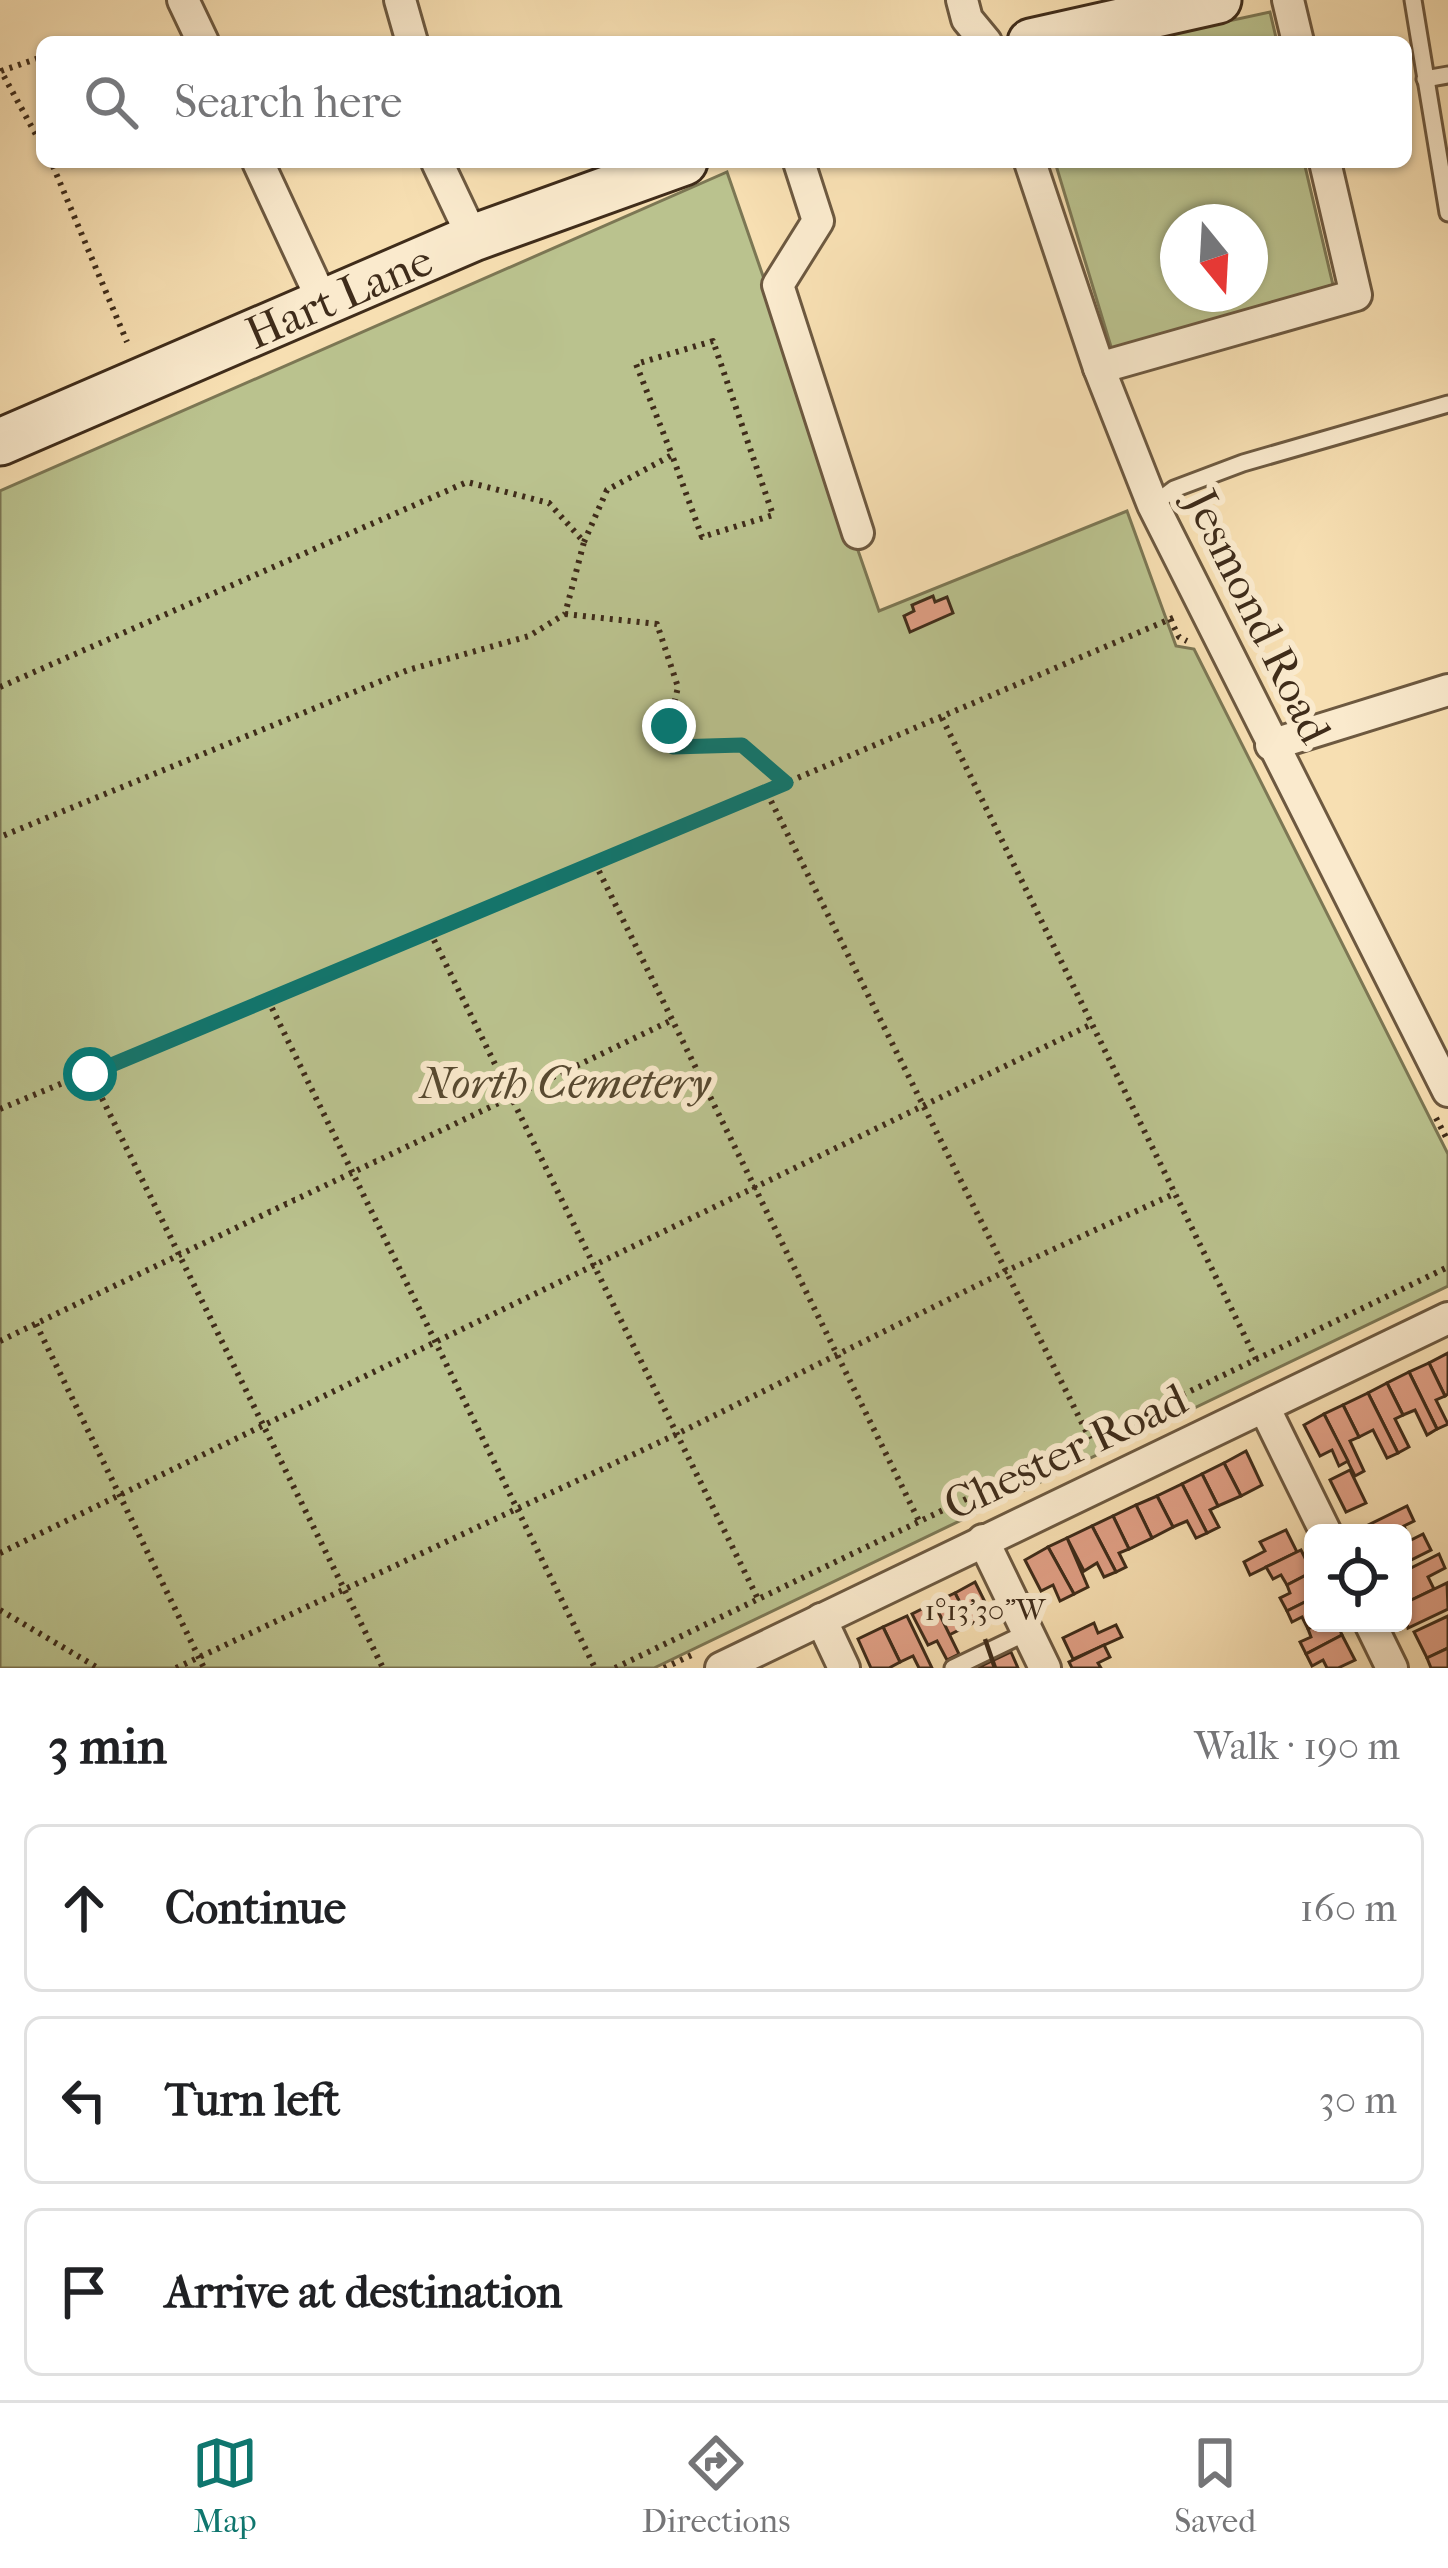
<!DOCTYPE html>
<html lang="en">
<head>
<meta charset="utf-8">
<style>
	body { margin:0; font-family:"IM FELL French Canon",serif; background:#f2f2f2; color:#202124 }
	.controls { position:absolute; right:36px; bottom:36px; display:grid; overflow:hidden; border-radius:18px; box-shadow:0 3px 9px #0004 }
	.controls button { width:108px; height:108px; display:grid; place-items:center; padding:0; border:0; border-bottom:3px solid #e0e0e0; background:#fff; color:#202124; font:60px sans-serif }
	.compass { position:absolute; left:1160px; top:204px; width:108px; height:108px; border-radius:50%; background:#fff; box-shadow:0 3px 9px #0004; rotate:162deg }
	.stop { position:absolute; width:36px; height:36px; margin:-27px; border:9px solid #0f766e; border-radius:50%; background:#fff }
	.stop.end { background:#0f766e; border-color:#fff; box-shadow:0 3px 12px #0008 }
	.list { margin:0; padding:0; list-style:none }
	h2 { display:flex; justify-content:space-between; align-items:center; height:156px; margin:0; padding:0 48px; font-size:51px }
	h2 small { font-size:39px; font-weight:400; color:#757577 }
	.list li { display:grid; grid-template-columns:78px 1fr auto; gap:36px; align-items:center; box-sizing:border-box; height:168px; margin:0 24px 24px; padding:0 24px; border:3px solid #e0e0e0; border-radius:18px }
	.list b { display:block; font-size:45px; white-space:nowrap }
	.list em { font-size:39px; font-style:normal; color:#757577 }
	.icon { flex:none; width:66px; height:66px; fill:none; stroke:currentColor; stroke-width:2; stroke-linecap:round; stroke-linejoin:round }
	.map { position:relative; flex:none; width:1448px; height:1668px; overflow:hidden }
	.search { position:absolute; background:#fff; box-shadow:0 3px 9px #0004; left:36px; right:36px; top:36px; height:132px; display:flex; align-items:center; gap:30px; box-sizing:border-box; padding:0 42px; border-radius:18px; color:#757577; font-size:45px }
	.sheet { height:732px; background:#fff }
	nav { display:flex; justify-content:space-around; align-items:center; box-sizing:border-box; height:168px; border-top:3px solid #e0e0e0; background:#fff; font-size:33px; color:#757577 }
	nav a { display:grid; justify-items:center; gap:6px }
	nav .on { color:#0f766e }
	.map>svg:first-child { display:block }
</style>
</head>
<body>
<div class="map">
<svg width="1448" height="1668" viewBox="0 0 1448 1668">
	<rect width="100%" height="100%" fill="#f7dfb2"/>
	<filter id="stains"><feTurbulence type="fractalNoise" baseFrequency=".00167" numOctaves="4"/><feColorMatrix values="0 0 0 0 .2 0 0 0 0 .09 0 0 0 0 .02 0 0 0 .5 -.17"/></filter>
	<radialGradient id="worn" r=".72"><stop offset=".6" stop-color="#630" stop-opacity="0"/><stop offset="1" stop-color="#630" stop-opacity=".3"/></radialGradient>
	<g fill="#bac28e" stroke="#7c7754" stroke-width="3" fill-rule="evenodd">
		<polygon points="1270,12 1277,42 1131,42"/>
		<path d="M1055,162H1304L1333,285L1112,350ZM1178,222H1250V294H1178Z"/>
		<polygon points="727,172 879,611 1127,511 1176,646 1194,649 1448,1154 1448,1286 654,1668 0,1668 0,491"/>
	</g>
	<g fill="#e1a086" stroke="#3f2c1a" stroke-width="3">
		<polygon points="933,596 935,602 947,597 953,613 910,632 904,616 914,611 912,605"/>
		<polygon points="1448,1353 1448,1394 1445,1396 1429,1363"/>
		<polygon points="1429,1363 1445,1396 1436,1400 1448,1424 1437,1429 1409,1372"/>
		<polygon points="1409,1372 1437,1429 1427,1435 1415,1410 1403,1415 1387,1383"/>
		<polygon points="1387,1383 1403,1415 1395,1419 1409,1447 1398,1453 1368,1393"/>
		<polygon points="1368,1393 1398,1453 1387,1458 1373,1430 1359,1437 1343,1405"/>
		<polygon points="1343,1405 1359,1437 1350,1441 1364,1471 1355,1476 1324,1414"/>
		<polygon points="1324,1414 1348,1461 1339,1466 1332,1450 1320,1456 1304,1425"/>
		<polygon points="1246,1451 1262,1485 1241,1496 1224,1463"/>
		<polygon points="1224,1463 1241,1496 1218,1506 1202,1474"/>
		<polygon points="1350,1470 1366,1503 1346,1512 1330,1480"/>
		<polygon points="1202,1474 1218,1506 1210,1510 1219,1527 1207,1533 1182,1484"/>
		<polygon points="1182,1484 1207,1533 1196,1538 1187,1521 1173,1527 1157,1496"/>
		<polygon points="1157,1496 1173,1527 1152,1538 1136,1505"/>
		<polygon points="1136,1505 1152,1538 1129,1549 1113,1516"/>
		<polygon points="1407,1506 1414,1521 1404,1526 1408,1535 1362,1533 1360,1529"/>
		<polygon points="1113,1516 1129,1549 1119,1553 1126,1567 1116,1572 1092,1526"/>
		<polygon points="1092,1526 1116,1572 1104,1577 1097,1563 1084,1571 1067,1538"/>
		<polygon points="1286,1530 1297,1552 1250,1575 1244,1562 1265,1551 1260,1542"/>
		<polygon points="1423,1534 1431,1550 1403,1564 1403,1537 1408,1535 1411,1540"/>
		<polygon points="1067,1538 1088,1587 1074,1594 1048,1547"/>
		<polygon points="1048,1547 1074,1594 1060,1601 1053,1585 1041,1591 1025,1560"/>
		<polygon points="1301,1550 1312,1572 1287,1585 1281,1575 1273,1579 1266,1567"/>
		<polygon points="1439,1554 1445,1568 1428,1577 1434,1589 1403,1604 1403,1572"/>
		<polygon points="1312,1572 1313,1598 1287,1611 1280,1598 1290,1593 1287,1585"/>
		<polygon points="975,1582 991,1614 971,1624 955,1593"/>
		<polygon points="1447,1583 1448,1609 1408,1628 1403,1604"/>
		<polygon points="955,1593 971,1624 949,1635 934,1603"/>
		<polygon points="1313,1598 1313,1623 1320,1623 1308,1629 1302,1617 1292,1622 1287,1611"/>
		<polygon points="934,1603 959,1654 947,1660 937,1641 928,1645 912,1614"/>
		<polygon points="907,1616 932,1668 919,1668 913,1656 900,1662 883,1627"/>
		<polygon points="1448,1616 1448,1648 1427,1658 1414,1632"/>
		<polygon points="1094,1623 1098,1633 1116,1625 1122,1637 1073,1659 1063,1638"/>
		<polygon points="1320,1623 1337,1623 1342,1635 1306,1654 1300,1642 1311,1637 1308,1629"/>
		<polygon points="883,1627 900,1662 889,1668 871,1668 858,1639"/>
		<polygon points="1342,1635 1355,1660 1338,1668 1327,1668 1323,1660 1312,1666 1306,1654"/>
		<polygon points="1104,1645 1110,1657 1098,1663 1101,1668 1072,1668 1069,1662"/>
		<polygon points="1448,1648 1448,1668 1431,1668 1427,1658"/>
		<polygon points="1011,1652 1018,1668 979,1668 979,1667"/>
	</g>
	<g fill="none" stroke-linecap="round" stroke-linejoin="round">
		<defs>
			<g id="lane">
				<polyline points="1413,0 1448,213"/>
				<polyline points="1425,79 1448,75"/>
				<polyline points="1153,505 1174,489 1243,463 1448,404"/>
				<polyline points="953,1668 1028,1632"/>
			</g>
			<g id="street">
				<polyline points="183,0 203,42"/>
				<polyline points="400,0 412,42"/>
				<polyline points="962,0 967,19 986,42"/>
				<polyline points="1288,0 1298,42"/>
				<polyline points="258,162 323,302"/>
				<polyline points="437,162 473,238"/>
				<polyline points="799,162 818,221 778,285 858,533"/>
				<polyline points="1030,162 1099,368 1153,505 1448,1091"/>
				<polyline points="1099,368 1356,295 1325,162"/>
				<polyline points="1271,745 1448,690"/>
				<polyline points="1264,1407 1326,1533"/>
				<polyline points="983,1540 1045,1668"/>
				<polyline points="821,1619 844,1668"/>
				<polyline points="1370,1623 1392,1668"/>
				<polyline points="721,1668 1448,1318"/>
			</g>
			<g id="secondary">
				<polyline points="1031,42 1218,0"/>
				<path id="s1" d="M0,442L473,238L684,162"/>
			</g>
		</defs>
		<use href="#lane" stroke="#6d5940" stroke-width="21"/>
		<use href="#street" stroke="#6d5940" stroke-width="36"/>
		<use href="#secondary" stroke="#3f2c1a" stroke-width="51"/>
		<g stroke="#3f2c1a" stroke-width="6" stroke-dasharray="3 6" stroke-linecap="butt">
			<polyline points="40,142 1,71 42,57"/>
			<polyline points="53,166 127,342"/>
			<polyline points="584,542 607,490 672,455 636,364 713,341 773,515 702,537 672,455"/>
			<polyline points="565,614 657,624 678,687 669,726 673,747 742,745 786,783"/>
			<polyline points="1170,619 1179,637 1187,641"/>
			<polyline points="0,687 467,482 549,503 584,542 565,614 529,636 408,670 0,837"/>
			<polyline points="942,718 1256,1359"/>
			<polyline points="767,793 1090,1439"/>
			<polyline points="595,863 919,1521"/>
			<polyline points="430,932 758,1599"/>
			<polyline points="268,1000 595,1668"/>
			<polyline points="90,1074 383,1668"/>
			<polyline points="0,1109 767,791 1175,617"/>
			<polyline points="1436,1118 1448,1141"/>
			<polyline points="36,1324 204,1668"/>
			<path d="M0,1341C223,1233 448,1128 672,1020"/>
			<polyline points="0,1553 1092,1024"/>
			<polyline points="0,1610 98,1668"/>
			<polyline points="176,1668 677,1434 1006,1271 1176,1193"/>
			<polyline points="615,1668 1448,1267"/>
			<polyline points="664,1668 694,1654"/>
		</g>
		<use href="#lane" stroke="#faeacd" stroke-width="15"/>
		<use href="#street" stroke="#faeacd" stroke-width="30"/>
		<use href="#secondary" stroke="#faeacd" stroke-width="45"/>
	</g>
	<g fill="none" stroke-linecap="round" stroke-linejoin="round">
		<polyline stroke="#0f766e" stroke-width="15" points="90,1074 786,783 742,745 673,747 669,726"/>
	</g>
	<path fill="none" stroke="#3f2c1a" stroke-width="4.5" d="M985,1639L995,1668"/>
	<g text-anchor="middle" stroke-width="12" stroke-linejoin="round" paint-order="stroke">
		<g font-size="45" fill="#3f2c1a" stroke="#faeacd">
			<text dy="16" stroke="none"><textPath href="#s1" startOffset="369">Hart Lane</textPath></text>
			<text transform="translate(1259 616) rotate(64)" y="16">Jesmond Road</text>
			<text transform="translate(1065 1451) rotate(-25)" y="16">Chester Road</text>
		</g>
		<g font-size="45" font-style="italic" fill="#584a31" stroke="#faeacd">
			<text x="565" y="1098">North Cemetery</text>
		</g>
	</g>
	<g font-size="30" text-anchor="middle" fill="#3f2c1a" stroke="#faeacd" stroke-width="12" stroke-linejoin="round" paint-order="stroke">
		<text x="985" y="1620">1°13'30"W</text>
	</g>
	<rect width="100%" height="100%" filter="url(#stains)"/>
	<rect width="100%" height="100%" fill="url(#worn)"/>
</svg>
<div class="controls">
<button><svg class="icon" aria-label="locate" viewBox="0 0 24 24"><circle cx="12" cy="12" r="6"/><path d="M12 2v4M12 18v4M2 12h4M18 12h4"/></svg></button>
</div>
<svg class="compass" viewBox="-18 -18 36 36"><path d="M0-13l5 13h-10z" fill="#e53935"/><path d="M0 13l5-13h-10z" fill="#757577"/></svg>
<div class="stop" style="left:90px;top:1074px"></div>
<div class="stop end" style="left:669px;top:726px"></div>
<div class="search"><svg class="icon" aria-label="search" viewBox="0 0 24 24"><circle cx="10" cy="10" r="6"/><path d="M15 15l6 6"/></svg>Search here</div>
</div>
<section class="sheet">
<h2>3 min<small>Walk · 190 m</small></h2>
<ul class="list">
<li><svg class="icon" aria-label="ahead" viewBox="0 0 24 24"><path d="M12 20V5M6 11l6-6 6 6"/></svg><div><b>Continue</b></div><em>160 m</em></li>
<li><svg class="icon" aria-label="left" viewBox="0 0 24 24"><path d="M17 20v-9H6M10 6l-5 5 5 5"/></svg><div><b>Turn left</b></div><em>30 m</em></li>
<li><svg class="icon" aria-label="arrive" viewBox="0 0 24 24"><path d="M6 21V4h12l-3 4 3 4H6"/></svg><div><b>Arrive at destination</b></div></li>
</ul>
</section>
<nav>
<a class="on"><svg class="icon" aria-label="map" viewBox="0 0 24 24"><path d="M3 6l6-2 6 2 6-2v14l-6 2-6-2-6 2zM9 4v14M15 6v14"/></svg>Map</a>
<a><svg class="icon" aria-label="directions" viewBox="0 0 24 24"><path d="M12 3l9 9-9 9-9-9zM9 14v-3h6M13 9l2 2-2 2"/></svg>Directions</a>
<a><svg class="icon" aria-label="saved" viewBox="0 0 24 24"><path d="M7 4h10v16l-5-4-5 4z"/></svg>Saved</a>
</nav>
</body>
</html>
